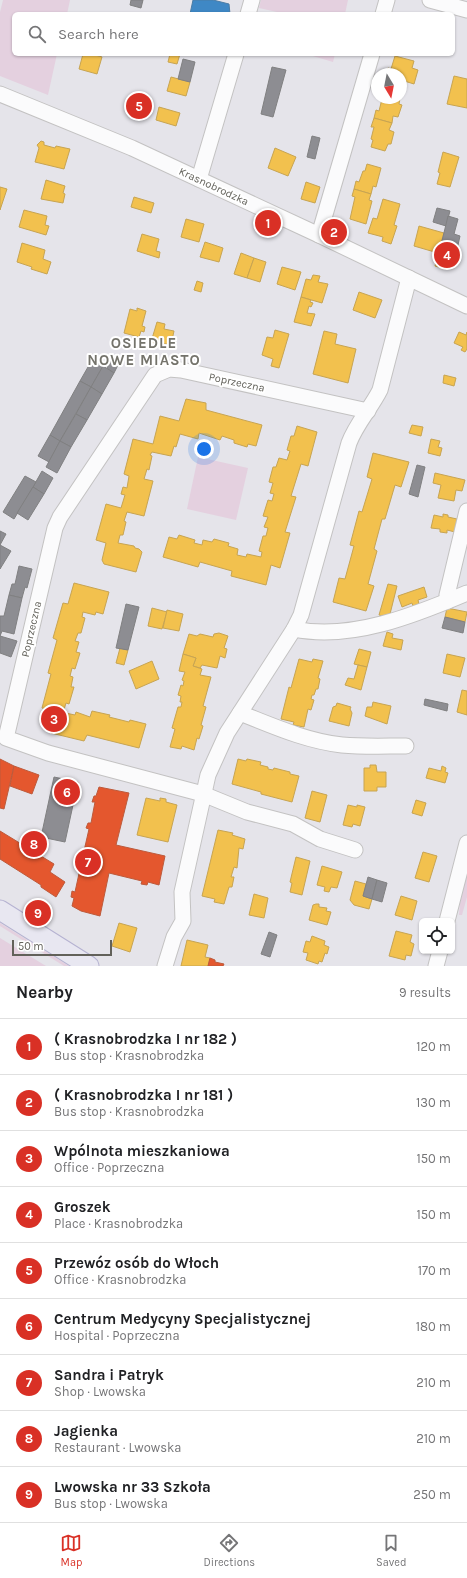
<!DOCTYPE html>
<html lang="en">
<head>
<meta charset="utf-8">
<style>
	body { margin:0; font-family:Karla,sans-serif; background:#f2f2f2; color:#202124 }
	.controls { position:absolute; right:12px; bottom:12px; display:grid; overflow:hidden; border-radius:6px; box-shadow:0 1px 3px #0004 }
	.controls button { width:36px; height:36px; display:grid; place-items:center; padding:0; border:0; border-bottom:1px solid #e0e0e0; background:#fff; color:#202124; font:20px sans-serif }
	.compass { position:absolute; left:371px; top:68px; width:36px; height:36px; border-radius:50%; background:#fff; box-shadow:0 1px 3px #0004; rotate:170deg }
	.scale { position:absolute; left:12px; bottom:10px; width:100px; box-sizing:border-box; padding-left:4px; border:2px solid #62615a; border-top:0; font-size:11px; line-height:14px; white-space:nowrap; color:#62615a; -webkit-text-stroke:3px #fff; paint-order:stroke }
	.you { position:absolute; left:204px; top:449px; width:14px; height:14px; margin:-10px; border:3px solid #fff; border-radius:50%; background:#1a73e8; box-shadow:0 0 0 6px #1a73e833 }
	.badge { display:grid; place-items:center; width:26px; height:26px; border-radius:50%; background:#d93025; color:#fff; font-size:13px; font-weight:700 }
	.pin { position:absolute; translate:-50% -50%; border:2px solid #fff; box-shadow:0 1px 4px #0006 }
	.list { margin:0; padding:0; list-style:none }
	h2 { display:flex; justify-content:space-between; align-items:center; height:52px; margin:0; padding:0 16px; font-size:17px }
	h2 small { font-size:13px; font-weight:400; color:#757577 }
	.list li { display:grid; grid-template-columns:26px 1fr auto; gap:12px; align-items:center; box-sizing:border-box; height:56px; padding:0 16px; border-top:1px solid #e0e0e0 }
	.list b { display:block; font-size:15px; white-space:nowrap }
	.list p { margin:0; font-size:13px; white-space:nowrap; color:#757577 }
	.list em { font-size:13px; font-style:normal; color:#757577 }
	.icon { flex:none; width:22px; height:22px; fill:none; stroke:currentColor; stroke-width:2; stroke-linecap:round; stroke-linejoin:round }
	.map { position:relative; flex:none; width:467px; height:966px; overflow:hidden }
	.search { position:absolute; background:#fff; box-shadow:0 1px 3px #0004; left:12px; right:12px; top:12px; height:44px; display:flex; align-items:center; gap:10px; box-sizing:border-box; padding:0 14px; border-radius:6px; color:#757577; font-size:15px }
	.sheet { height:556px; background:#fff }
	nav { display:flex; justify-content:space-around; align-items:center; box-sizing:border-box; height:56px; border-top:1px solid #e0e0e0; background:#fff; font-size:11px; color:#757577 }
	nav a { display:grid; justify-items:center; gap:2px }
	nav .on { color:#d93025 }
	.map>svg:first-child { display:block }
</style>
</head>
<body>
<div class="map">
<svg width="467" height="966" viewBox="0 0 467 966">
	<rect width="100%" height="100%" fill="#e5e4ea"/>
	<g fill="#e4d0df">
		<polygon points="3,0 70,0 67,14 14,14 14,54 57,54 48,95 0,76 0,12"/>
		<polygon points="261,0 348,0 345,14 286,14 259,8"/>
		<polygon points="306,54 335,54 333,62"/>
		<polygon points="198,457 248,468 236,520 187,509"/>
		<polygon points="467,875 467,897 462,915 459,915 460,903"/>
		<polygon points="0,923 69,966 64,966 0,926"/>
		<polygon points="0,938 46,966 0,966"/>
	</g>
	<g fill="#f2c14e" stroke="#c7a452">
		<polygon points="83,54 92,54 102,57 97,74 79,69"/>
		<polygon points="170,54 180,54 177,64 168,62"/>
		<polygon points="395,56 414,61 412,68 418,70 414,84 401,80 401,74 386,74 388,68 391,69"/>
		<polygon points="454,76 467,79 467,108 447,104"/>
		<polygon points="171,77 190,82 186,96 167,91"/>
		<polygon points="385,98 400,98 399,104 402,105 398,117 393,116 392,123 374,118 376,110 379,111 382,99 385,100"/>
		<polygon points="159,107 180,113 176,126 156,120"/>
		<polygon points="374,118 392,123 389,130 394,132 391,144 388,144 385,151 371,147 373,140 371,139 374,127 371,127"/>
		<polygon points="41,141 44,142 44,145 55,148 56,146 70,149 64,169 35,162 39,148 37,145"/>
		<polygon points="275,148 296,157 288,176 268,168"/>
		<polygon points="443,152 459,157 450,187 437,184 440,173 438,172"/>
		<polygon points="367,164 381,168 376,187 373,186 371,194 354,189 356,181 359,182 363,171 365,171"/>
		<polygon points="46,180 65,186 63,193 65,194 63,203 41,199"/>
		<polygon points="306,182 320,187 315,203 301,199"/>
		<polygon points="0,187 7,189 0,210"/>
		<polygon points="354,189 371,194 369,200 372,201 366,224 350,219 355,197 352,196"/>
		<polygon points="134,197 154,203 151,213 131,207"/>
		<polygon points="383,199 400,204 394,225 397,226 391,244 382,241 383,237 368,233 373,218 377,219"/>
		<polygon points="24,210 47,216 45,225 49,226 46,235 19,227"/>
		<polygon points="186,219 204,224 199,242 181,237"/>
		<polygon points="419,226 444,233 438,253 414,246"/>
		<polygon points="142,234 159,239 156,251 160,252 159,258 137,251"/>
		<polygon points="442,241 458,245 454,258 449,257 446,269 435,266"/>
		<polygon points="205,242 223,248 219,262 200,257"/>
		<polygon points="22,243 45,250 43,259 51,262 47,274 31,269 32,267 17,262"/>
		<polygon points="241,253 254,258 247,278 234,274"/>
		<polygon points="254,258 266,262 260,282 247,278"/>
		<polygon points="282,267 301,272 295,290 277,284"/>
		<polygon points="313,275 320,276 318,282 328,284 322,303 301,297 306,279 311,280"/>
		<polygon points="197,281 203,283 201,292 194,290"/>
		<polygon points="359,292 382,300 375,318 353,310"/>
		<polygon points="301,297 311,300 310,302 313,303 311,307 309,306 307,313 315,314 311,326 294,322"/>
		<polygon points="137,308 146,311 142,326 145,327 144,332 141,331 139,337 124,333 130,309 137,311"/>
		<polygon points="157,322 165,324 164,329 174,331 171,345 162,343 162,345 151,342"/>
		<polygon points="275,330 289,334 279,368 271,366 273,359 262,355 267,337 273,338"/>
		<polygon points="324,331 337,334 335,344 356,349 348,383 313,374"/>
		<polygon points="459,332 466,335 467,332 467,349 465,352 461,350 463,347 454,343"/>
		<polygon points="444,375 456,378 454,386 443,383"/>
		<polygon points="186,399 206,403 206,410 262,425 256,446 248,444 247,447 234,443 234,440 222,436 220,440 199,433 198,439 180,434 176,447 174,446 171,456 152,452 150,455 152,456 149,470 147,469 144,479 153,481 144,516 127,512 124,521 126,522 123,535 120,535 118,543 134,546 135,548 139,549 142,552 136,572 104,564 102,560 106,543 96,540 106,504 121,508 125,495 121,494 123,487 127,488 129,476 124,474 133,439 153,444 160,416 179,421"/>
		<polygon points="412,425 423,427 421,436 409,433"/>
		<polygon points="297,426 317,432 308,466 301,464 291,496 296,497 285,532 290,533 280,568 271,565 266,585 231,576 232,571 200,562 198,567 163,557 169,537 177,539 179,535 195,540 194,543 202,545 203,540 212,542 214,539 229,543 228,546 238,549 237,555 246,557 247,554 261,557 262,552 259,551 263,536 266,536 268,528 264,527 268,517 263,516 268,500 272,501 274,494 270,493 273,483 269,482 273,467 276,467 279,458 287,460 290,451 287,450 291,436 294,436"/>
		<polygon points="431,439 440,441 438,447 442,448 440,456 428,453"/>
		<polygon points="373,453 409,462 401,487 395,485 385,519 382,519 374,549 377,551 368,584 374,586 366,611 333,602 339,578 345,579 354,546 350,545 359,511 362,512 372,479 367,477"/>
		<polygon points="435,473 465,480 462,491 456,490 454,501 438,498 441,485 433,483"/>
		<polygon points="443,514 448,515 448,517 457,519 455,532 447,530 447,533 440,532 440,529 431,528 434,515 443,517"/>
		<polygon points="74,583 109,592 103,614 96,612 95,615 83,612 82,617 85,618 81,633 78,633 75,641 79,642 76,652 80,653 75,669 72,668 70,676 73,677 71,687 74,687 69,704 66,703 63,713 42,708 51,674 48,673 57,640 53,638 63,603 68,604"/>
		<polygon points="388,584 397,586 389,618 379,615"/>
		<polygon points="424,587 427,597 418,600 419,604 413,606 412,603 402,607 398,596"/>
		<polygon points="152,608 167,612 162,629 148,626"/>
		<polygon points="447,608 467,612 465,622 445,617"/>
		<polygon points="167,610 183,614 179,631 163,628"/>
		<polygon points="387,632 393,634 392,638 403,640 401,650 383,646"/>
		<polygon points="219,633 228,636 224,648 227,649 225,658 220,656 217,668 202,665 200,668 193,666 196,658 183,654 189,634 197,636 200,634 213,637 214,634"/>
		<polygon points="120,648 128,650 124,665 116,663"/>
		<polygon points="359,649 371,652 367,667 354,664"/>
		<polygon points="183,654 196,658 193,666 202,669 200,675 211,677 203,706 206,707 201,725 203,726 199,739 197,738 194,750 182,746 181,749 170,747 175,729 172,728 178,707 181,707 182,702 180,702 181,696 178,695 181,685 183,686 184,681 182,680 185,672 179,671"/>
		<polygon points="447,654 465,658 460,677 443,673"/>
		<polygon points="299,659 312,662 313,659 323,661 318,678 320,679 318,689 316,689 314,695 312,695 311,699 314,700 311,710 308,709 304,727 293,725 294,722 281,719 289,687 291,688"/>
		<polygon points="152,661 159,679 136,689 129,671"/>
		<polygon points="358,665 367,667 361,690 345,685 348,678 354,679"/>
		<polygon points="462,690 467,691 467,715 457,712"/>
		<polygon points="373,702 391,706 387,724 365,716 367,707 372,707"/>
		<polygon points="337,703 351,707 350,709 352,713 349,726 329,721 333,707 336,706"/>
		<polygon points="56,711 75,715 76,712 90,717 92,711 110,715 109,717 129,722 130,720 146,724 139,748 87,735 84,741 51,733"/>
		<polygon points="238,759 246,761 247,759 261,762 260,765 268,767 268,769 273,770 274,768 290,772 290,774 299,776 292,802 261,794 261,792 232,784"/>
		<polygon points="370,765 376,765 377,772 386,772 386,787 377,787 377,791 364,791 364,768 370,768"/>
		<polygon points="442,766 446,768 445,772 448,773 445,783 426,778 429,768 441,771"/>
		<polygon points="312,791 327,795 320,822 305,818"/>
		<polygon points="146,798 160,801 160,798 166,799 166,802 177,805 168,842 137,835"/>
		<polygon points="416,800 426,803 422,816 412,813"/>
		<polygon points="348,805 357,807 357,805 365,807 360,826 353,824 352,827 343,825"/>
		<polygon points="218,830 233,833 232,835 245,839 243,849 239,848 237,868 234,867 231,877 234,877 232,887 229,887 224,904 214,902 215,899 202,896"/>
		<polygon points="423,852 437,856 429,882 415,878"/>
		<polygon points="296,857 310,861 302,895 290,892 292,883 290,882"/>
		<polygon points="322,866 342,872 337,888 331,887 329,892 324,891 325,887 317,885"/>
		<polygon points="355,881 366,884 363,896 372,899 369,909 354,905 350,900"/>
		<polygon points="254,894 268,898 264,918 249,915"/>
		<polygon points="401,896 417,901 412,920 395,915"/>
		<polygon points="316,904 319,904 319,907 327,908 326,911 331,912 327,925 309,920 313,905"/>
		<polygon points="119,923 137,928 130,952 112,946"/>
		<polygon points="396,931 412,935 410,942 414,944 411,956 406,955 405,960 389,956"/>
		<polygon points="312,936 325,941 324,945 329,947 327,954 325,953 322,962 319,961 318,964 306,960 308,953 303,952 306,941 310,942"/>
		<polygon points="187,940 208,945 205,957 210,958 208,966 181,966"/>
	</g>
	<g fill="#e4572e" stroke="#bd5a3b">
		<polygon points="0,759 14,766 4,809 0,808"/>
		<polygon points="14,766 39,775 32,794 10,786"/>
		<polygon points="99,787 129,793 116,845 165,856 159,885 148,882 147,885 141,884 142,881 109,873 100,916 81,911 72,906 74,898 71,897 72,891 75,892 80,869 77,869 79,863 81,864 89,829 86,828 88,823 91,823 95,802 92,802 94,796 96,796"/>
		<polygon points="0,831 54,864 50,872 65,882 56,897 41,887 41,885 0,859"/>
		<polygon points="210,958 215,960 215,962 224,964 223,966 208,966"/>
	</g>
	<polygon fill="#7b5ea7" stroke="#745f90" points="129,96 145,101 143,110 126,105"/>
	<polygon fill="#3f88c5" stroke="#4a7ca5" points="193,0 213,0 229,4 230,14 190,14"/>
	<g fill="#8d8d92" stroke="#808081">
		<polygon points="131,0 143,0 141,8 130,5"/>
		<polygon points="183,59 195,62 190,82 178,79"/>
		<polygon points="272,67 286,70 273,117 261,114"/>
		<polygon points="312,136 320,138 315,159 307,157"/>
		<polygon points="437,208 450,211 446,226 433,222"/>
		<polygon points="448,216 458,219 454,234 460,236 458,245 442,241"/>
		<polygon points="112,359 119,363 114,373 107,368"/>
		<polygon points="92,360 103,366 91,387 80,381"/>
		<polygon points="103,366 114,373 102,394 91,387"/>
		<polygon points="80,381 91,387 60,441 50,435"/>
		<polygon points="91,387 102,394 87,420 76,414"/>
		<polygon points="76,414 87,420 71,447 60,441"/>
		<polygon points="50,435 60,441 49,462 38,456"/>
		<polygon points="60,441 71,447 57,473 46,467"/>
		<polygon points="417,465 425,467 418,497 409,494"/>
		<polygon points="42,471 53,478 44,494 33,487"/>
		<polygon points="25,476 36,482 14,519 3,512"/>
		<polygon points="33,487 44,494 28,520 17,513"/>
		<polygon points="0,531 6,534 0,545"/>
		<polygon points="0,545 11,551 0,569"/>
		<polygon points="19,566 32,569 27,588 25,587 22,598 9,595 12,584 15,584"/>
		<polygon points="9,595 22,598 14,634 2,631 0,636 0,616 4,616"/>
		<polygon points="126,604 139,607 128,650 116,648"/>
		<polygon points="445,617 465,622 463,633 442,628"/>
		<polygon points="0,636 17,641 11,657 0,653"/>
		<polygon points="425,699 448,704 447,711 424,705"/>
		<polygon points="54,777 78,782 65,842 41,837"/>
		<polygon points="368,877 377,880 372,899 363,896"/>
		<polygon points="377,880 387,883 382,902 372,899"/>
		<polygon points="269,932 277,935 270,957 261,954"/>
	</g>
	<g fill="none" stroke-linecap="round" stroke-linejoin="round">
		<defs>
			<g id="minor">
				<polyline points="430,0 467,10"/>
				<polyline points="248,14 252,0"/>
				<polyline points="383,14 387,0"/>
				<polyline points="0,94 132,148 319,235 467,306"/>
				<polyline points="199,179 236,54"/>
				<polyline points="319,235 372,54"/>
				<polyline points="448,601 447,595 467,511"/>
				<path d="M294,629C351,641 415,615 467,593"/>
				<path d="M240,713C273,726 306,741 342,745C363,747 385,746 406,746"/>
				<polyline points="355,850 320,839 293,824 247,812 203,794 48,753 6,738 55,528 60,517 155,375 169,369 181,370 368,411"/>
				<polyline points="447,921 467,843"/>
				<path d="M165,966L174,937L183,921L182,892L208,775L227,733L294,629L301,615L349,443C356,424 371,408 380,390L409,278"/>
				<polyline points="436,966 440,951"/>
			</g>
			<polyline id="major" points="0,910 89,966"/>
		</defs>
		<use href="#minor" stroke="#c3c2c2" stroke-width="17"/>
		<use href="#major" stroke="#b5b2d1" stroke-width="21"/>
		<use href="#minor" stroke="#fbfbfc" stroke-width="15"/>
		<use href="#major" stroke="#e8e7f1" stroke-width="19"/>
	</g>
	<g text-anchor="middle" stroke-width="4" stroke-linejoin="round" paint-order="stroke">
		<g font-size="11" fill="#62615a" stroke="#fff">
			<text transform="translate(214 186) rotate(25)" y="4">Krasnobrodzka</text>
			<text transform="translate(237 382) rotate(12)" y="4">Poprzeczna</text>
			<text transform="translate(31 629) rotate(-77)" y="4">Poprzeczna</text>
		</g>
		<g font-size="15" font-weight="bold" letter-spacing="1" fill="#74736b" stroke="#fff">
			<text x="144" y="348">OSIEDLE<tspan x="144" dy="17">NOWE MIASTO</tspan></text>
		</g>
	</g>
</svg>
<div class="controls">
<button><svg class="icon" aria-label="locate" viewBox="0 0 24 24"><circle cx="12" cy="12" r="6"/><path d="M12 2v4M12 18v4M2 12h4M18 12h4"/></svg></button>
</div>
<svg class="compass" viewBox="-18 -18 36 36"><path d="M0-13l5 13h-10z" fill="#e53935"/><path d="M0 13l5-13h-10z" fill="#757577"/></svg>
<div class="scale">50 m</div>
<div class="you"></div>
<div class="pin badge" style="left:268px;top:223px">1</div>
<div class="pin badge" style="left:334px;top:232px">2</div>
<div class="pin badge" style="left:54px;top:719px">3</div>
<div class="pin badge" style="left:447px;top:255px">4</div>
<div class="pin badge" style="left:139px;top:106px">5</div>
<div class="pin badge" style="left:67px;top:792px">6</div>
<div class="pin badge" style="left:88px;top:862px">7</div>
<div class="pin badge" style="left:34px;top:844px">8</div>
<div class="pin badge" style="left:38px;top:913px">9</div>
<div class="search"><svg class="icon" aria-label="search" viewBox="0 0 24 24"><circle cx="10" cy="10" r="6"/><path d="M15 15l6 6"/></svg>Search here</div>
</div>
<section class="sheet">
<h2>Nearby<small>9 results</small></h2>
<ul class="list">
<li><span class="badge">1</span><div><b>( Krasnobrodzka I nr 182 )</b><p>Bus stop · Krasnobrodzka</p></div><em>120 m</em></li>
<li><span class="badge">2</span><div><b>( Krasnobrodzka I nr 181 )</b><p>Bus stop · Krasnobrodzka</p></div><em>130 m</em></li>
<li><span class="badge">3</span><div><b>Wpólnota mieszkaniowa</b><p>Office · Poprzeczna</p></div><em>150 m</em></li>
<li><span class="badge">4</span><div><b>Groszek</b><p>Place · Krasnobrodzka</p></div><em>150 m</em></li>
<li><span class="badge">5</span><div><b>Przewóz osób do Włoch</b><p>Office · Krasnobrodzka</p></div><em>170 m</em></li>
<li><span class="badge">6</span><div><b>Centrum Medycyny Specjalistycznej</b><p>Hospital · Poprzeczna</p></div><em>180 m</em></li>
<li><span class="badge">7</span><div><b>Sandra i Patryk</b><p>Shop · Lwowska</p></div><em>210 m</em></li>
<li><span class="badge">8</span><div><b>Jagienka</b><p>Restaurant · Lwowska</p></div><em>210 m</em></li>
<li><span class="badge">9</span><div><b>Lwowska nr 33 Szkoła</b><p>Bus stop · Lwowska</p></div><em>250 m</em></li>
</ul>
</section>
<nav>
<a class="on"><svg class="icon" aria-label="map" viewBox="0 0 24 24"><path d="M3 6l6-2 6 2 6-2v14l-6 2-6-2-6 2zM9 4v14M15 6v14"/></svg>Map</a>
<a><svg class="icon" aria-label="directions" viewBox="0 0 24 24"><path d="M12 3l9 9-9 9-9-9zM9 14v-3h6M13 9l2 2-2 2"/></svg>Directions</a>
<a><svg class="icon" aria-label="saved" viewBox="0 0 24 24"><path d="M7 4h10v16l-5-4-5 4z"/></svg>Saved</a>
</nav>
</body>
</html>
